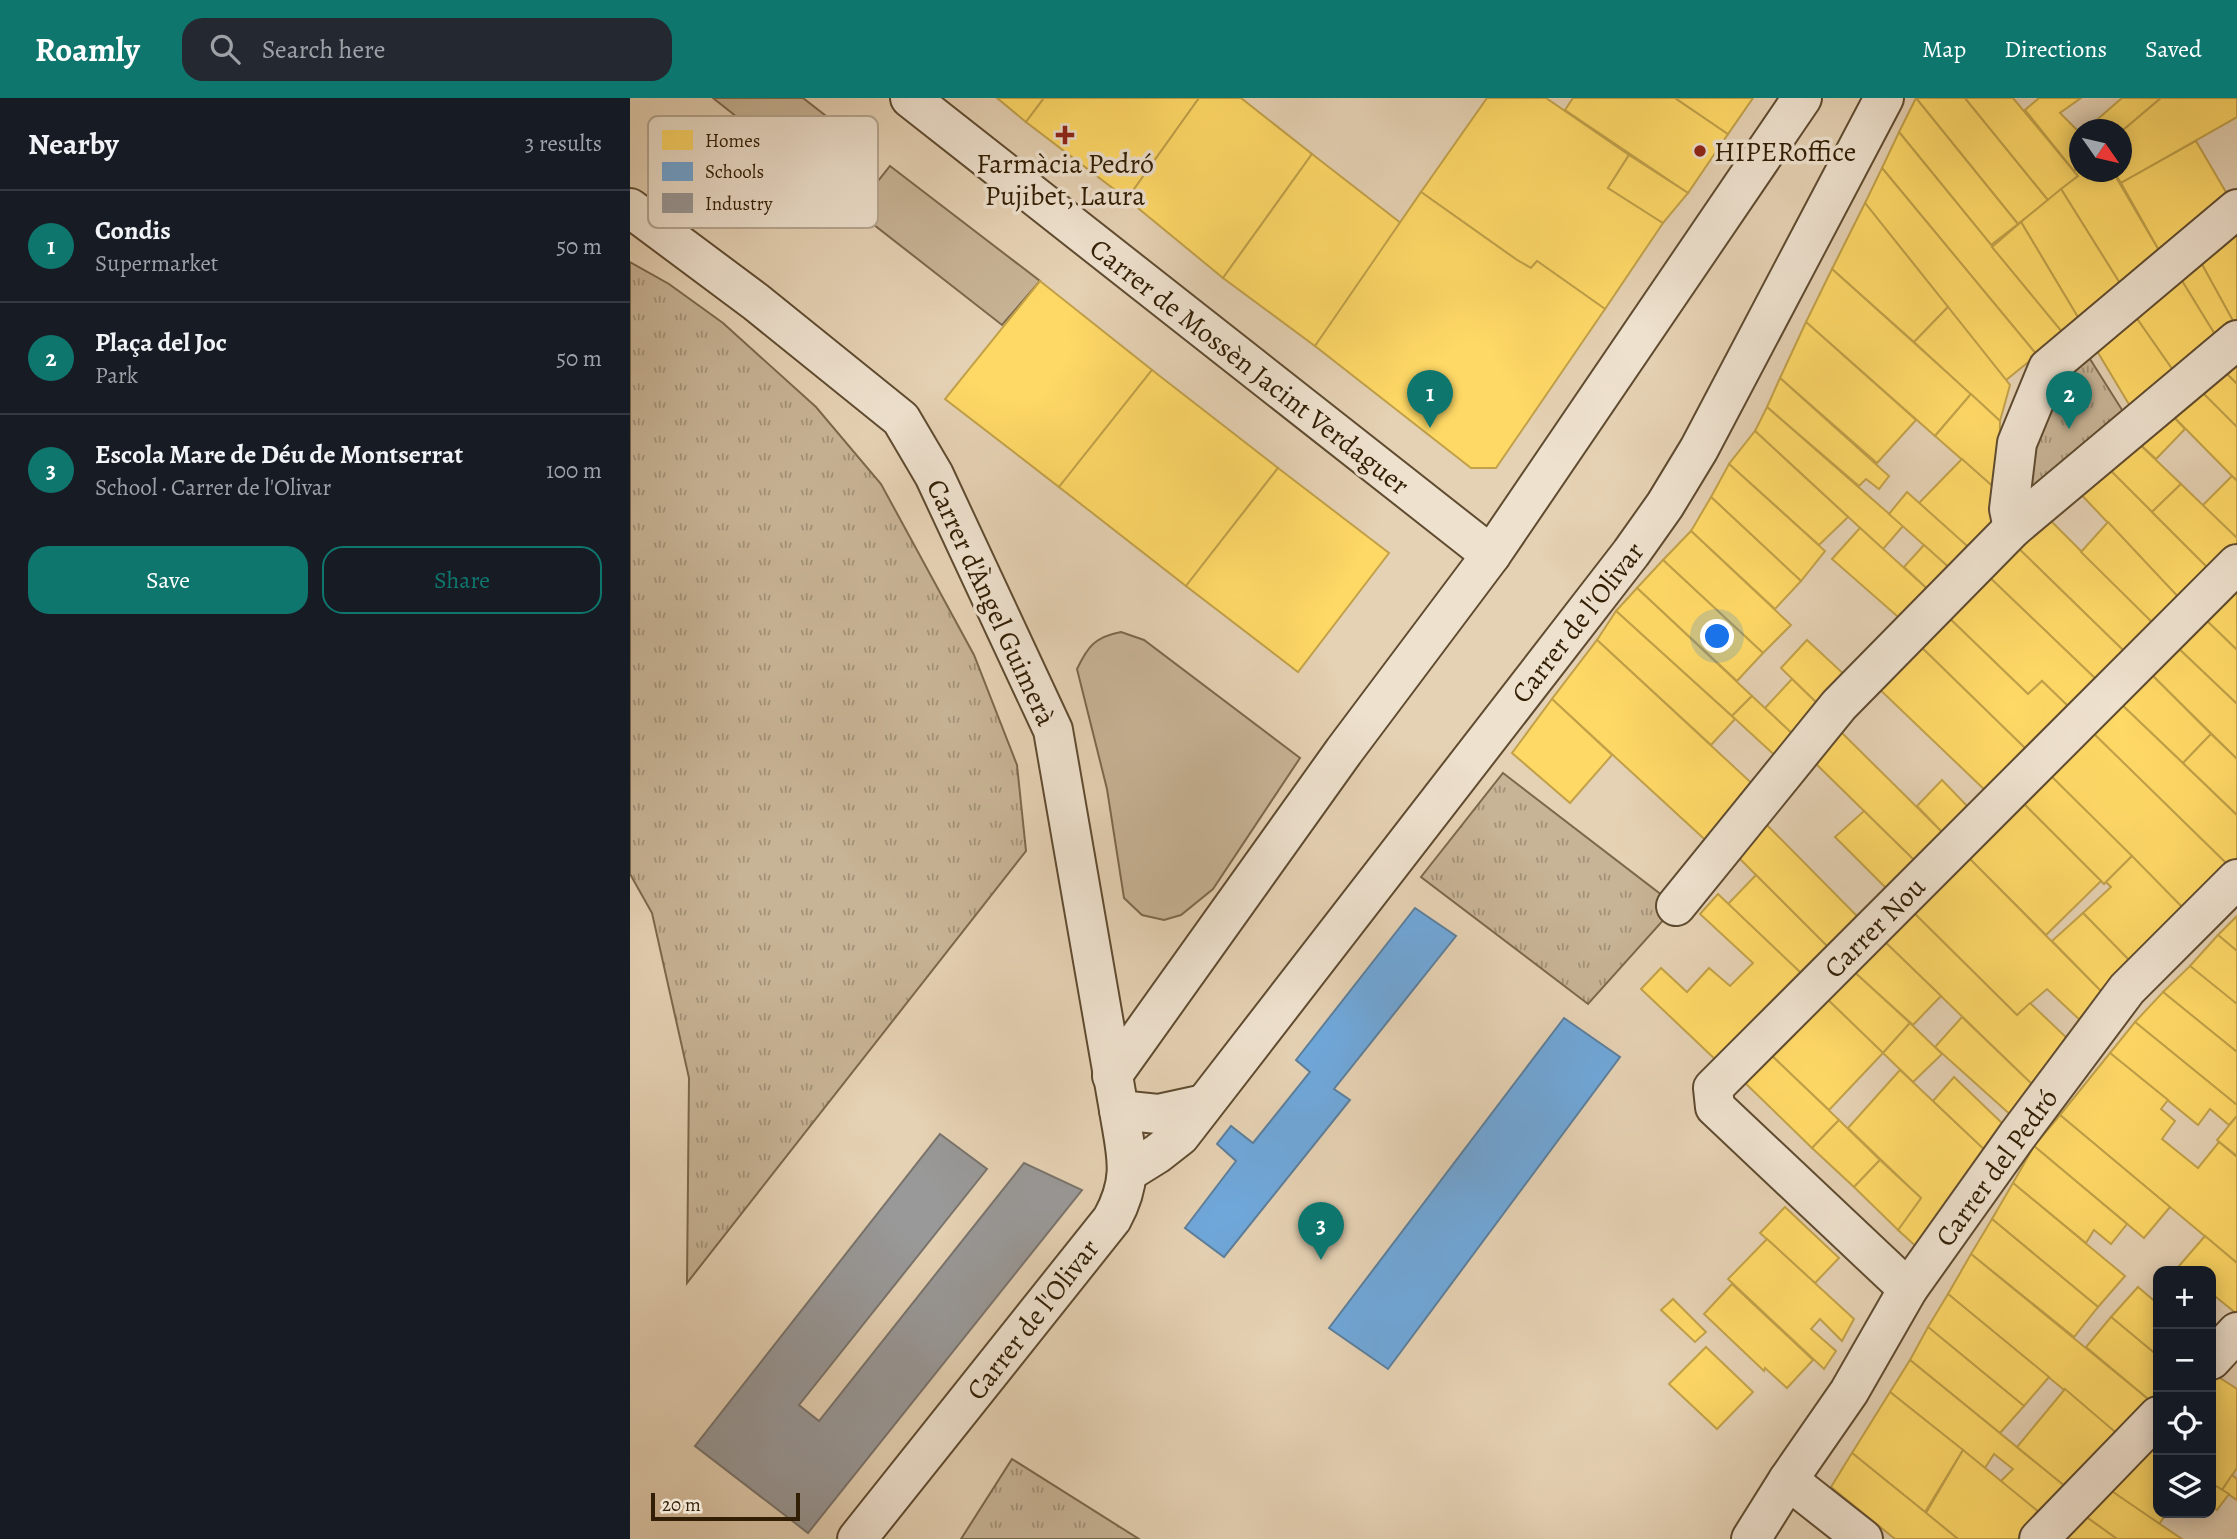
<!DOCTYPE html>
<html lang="en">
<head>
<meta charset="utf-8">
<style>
	body { margin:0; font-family:Alegreya,serif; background:#242831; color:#f1f3f6 }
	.controls { position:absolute; right:21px; bottom:21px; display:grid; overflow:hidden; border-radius:14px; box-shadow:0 4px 18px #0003 }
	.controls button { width:63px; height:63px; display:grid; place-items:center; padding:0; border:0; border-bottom:2px solid #363941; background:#171b24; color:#f1f3f6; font:35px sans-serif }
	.compass { position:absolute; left:1439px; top:21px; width:63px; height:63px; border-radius:50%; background:#171b24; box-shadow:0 4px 18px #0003; rotate:124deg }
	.scale { position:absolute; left:21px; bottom:18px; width:149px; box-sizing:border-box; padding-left:7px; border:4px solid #321e04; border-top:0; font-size:19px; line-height:24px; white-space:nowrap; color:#321e04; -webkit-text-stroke:5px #eee1ce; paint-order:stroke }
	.you { position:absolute; left:1088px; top:539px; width:24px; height:24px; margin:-18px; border:5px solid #fff; border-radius:50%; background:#1a73e8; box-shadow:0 0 0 10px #1a73e833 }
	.badge { display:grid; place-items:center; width:46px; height:46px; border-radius:50%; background:#0f766e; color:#fff; font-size:23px; font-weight:700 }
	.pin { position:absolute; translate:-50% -58px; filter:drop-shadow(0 2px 4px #0008) }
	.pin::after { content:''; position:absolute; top:37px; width:24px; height:21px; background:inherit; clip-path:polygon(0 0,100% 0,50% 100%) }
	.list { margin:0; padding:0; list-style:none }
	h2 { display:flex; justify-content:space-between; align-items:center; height:91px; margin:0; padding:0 28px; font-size:30px }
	h2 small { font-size:23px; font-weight:400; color:#9ea1a6 }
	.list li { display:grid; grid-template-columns:46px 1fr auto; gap:21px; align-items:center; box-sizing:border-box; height:112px; padding:0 28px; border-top:2px solid #363941 }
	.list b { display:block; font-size:26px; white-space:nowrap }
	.list p { margin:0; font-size:23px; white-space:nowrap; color:#9ea1a6 }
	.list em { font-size:23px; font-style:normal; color:#9ea1a6 }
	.actions { display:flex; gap:14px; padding:21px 28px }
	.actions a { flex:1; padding:16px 0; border:2px solid #0f766e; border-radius:21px; text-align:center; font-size:24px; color:#0f766e }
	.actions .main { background:#0f766e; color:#fff }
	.icon { flex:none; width:38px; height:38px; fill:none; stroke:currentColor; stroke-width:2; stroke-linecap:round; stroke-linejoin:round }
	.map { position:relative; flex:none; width:1607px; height:1441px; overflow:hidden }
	header { display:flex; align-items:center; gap:42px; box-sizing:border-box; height:98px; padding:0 35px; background:#0f766e; color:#fff }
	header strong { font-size:33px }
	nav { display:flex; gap:38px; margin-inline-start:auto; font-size:24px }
	.search { width:490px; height:63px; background:#242831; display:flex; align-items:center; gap:18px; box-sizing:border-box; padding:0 24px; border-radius:21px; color:#9ea1a6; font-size:26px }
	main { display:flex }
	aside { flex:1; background:#171b24 }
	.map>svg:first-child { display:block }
</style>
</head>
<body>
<header>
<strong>Roamly</strong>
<div class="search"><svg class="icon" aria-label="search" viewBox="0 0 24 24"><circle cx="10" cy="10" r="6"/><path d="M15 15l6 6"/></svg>Search here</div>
<nav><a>Map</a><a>Directions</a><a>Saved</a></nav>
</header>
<main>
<aside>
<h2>Nearby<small>3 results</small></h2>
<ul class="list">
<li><span class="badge">1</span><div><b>Condis</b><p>Supermarket</p></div><em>50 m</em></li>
<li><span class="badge">2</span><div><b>Plaça del Joc</b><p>Park</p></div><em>50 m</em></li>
<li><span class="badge">3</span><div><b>Escola Mare de Déu de Montserrat</b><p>School · Carrer de l'Olivar</p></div><em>100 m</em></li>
</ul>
<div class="actions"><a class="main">Save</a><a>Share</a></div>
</aside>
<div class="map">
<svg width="1607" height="1441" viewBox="0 0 1607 1441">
	<defs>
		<pattern id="park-tufts" width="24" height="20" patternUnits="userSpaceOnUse" patternTransform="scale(1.75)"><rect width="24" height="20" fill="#c7b395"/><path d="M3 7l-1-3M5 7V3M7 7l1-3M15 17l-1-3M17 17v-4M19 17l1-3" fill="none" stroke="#a29177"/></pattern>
	</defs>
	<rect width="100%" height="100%" fill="#e5d1b3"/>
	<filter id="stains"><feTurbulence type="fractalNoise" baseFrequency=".00286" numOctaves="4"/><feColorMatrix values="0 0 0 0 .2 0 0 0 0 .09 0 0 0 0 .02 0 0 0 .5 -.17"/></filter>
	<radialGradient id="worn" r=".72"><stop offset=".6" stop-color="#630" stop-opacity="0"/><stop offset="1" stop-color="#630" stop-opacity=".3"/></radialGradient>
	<g fill="#c7b395" stroke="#7c684c" stroke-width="2">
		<polygon points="83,0 173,0 223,39 190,85"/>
		<polygon points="260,68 410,183 372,227 225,112"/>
		<path d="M491,534L514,542L670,660L583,791L551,817L534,822L512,817L494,800L477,691L447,571C458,548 465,539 491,534Z"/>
	</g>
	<g fill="url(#park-tufts)" stroke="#7c684c" stroke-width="2">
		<polygon points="0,164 39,186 93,225 186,309 251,386 344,557 387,667 396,753 57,1185 59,980 22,815 0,776"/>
		<polygon points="1455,253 1494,315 1389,412 1395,347 1427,274"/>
		<polygon points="873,675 1046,808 958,906 791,779"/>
		<polygon points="382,1361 509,1441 331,1441"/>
	</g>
	<g fill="#ffd966" stroke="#c2a149" stroke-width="2">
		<polygon points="367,0 414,0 396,24"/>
		<polygon points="414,0 569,0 497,101 396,24"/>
		<polygon points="569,0 611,0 682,56 593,180 497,101"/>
		<polygon points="857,0 916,0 999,57 978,90 1033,125 975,211 907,163 901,170 887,162 791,94"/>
		<polygon points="943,0 1045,0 1098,36 1058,95 935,12"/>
		<polygon points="1045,0 1123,0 1098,36"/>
		<polygon points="1286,0 1335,0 1418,102 1388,126"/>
		<polygon points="1286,0 1388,126 1361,147 1269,34"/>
		<polygon points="1335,0 1383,0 1448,78 1418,102"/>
		<polygon points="1409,0 1451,0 1430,15 1450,35 1450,68 1444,73 1395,12"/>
		<polygon points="1492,0 1531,0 1492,33 1455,32"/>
		<polygon points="1531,0 1607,0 1607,19 1491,85 1484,74 1492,74 1492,33"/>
		<polygon points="1269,34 1433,235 1407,257 1252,70"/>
		<polygon points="1566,43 1600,101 1531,156 1491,85"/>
		<polygon points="682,56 772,126 685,248 593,180"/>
		<polygon points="999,57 1058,95 1033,125 978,90"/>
		<polygon points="1450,68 1450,74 1483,74 1531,156 1491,187 1431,91 1448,78 1444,73"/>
		<polygon points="1252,70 1407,257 1376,282 1235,105"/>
		<polygon points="1431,91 1491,187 1449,221 1391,124"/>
		<polygon points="791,94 887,162 901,170 907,163 975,211 866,370 841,370 685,248"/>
		<polygon points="1235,105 1318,209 1284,244 1202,171"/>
		<polygon points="1391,124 1449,221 1433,235 1362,149"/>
		<polygon points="1607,130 1607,230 1569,161"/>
		<polygon points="1569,161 1607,230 1589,243 1549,178"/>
		<polygon points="1202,171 1341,296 1305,338 1176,224"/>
		<polygon points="1549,178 1589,243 1547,278 1503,215"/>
		<polygon points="410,183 522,272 429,389 315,301"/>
		<polygon points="1318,209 1380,287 1370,323 1284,244"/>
		<polygon points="1503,215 1547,278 1503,313 1464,248"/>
		<polygon points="1176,224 1286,322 1247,365 1150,280"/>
		<polygon points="1607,254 1607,286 1596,275"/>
		<polygon points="522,272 648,370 556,488 429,389"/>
		<polygon points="1596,275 1607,286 1607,330 1573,297"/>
		<polygon points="1150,280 1259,378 1249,391 1236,381 1229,388 1137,309"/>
		<polygon points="1566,288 1607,329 1607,383 1538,313"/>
		<polygon points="1341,296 1370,323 1369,394 1305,338"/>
		<polygon points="1137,309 1273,428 1253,451 1125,333"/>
		<polygon points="1538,313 1555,331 1526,361 1503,340"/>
		<polygon points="1125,333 1218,419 1189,447 1099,366"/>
		<polygon points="1503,340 1551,386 1522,414 1474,366"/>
		<polygon points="1332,361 1369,394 1369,428 1342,453 1289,405"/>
		<polygon points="1099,366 1195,453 1171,483 1081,399"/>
		<polygon points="1474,366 1582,474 1552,503 1445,390"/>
		<polygon points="648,370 759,455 668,574 556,488"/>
		<polygon points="1602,378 1607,383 1607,441 1572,408"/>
		<polygon points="1551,386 1607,440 1607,449 1582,474 1522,414"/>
		<polygon points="1277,394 1345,455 1324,474 1259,416"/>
		<polygon points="1081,399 1171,483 1145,511 1061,433"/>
		<polygon points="1413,415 1527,529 1498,557 1383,445"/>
		<polygon points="1478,424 1552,503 1527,529 1451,454"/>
		<polygon points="1230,430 1304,497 1275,525 1202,461"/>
		<polygon points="1061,433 1161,527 1133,555 1033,462"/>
		<polygon points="1383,445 1498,557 1470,585 1354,474"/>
		<polygon points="1294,447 1324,474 1304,497 1274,469"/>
		<polygon points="1033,462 1133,555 1107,583 1007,490"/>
		<polygon points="1354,474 1470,585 1442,612 1412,583 1398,596 1314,515"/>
		<polygon points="1007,490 1122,598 1102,618 986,513"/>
		<polygon points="1604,492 1607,495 1607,552 1575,521"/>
		<polygon points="986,513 1105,621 1081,647 967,542"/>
		<polygon points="1314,515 1398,596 1412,583 1442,612 1399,654 1285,543"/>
		<polygon points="1575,521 1607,552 1607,606 1547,549"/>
		<polygon points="967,542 1129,692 1083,749 922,601"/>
		<polygon points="1177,542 1218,580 1193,611 1151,570"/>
		<polygon points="1285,543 1399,654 1358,695 1244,586"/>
		<polygon points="1547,549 1607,606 1607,661 1520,575"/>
		<polygon points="1520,575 1581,636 1553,665 1490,605"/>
		<polygon points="1162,581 1193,611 1169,642 1135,610"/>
		<polygon points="1122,598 1169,642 1152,664 1102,618"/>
		<polygon points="922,601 982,657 940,705 882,655"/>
		<polygon points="1490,605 1607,717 1607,760 1599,768 1461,633"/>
		<polygon points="1205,628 1315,737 1287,765 1180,660"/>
		<polygon points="1461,633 1599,768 1554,811 1418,675"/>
		<polygon points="1581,636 1607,661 1607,717 1553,665"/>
		<polygon points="1418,675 1502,758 1474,786 1391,703"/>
		<polygon points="1312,682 1341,712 1315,737 1287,708"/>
		<polygon points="1391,703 1471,783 1416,837 1335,756"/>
		<polygon points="1234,713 1287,765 1258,792 1205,739"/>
		<polygon points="1129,719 1230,821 1199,850 1108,759 1126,741 1118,734"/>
		<polygon points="1335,756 1473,895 1452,924 1417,891 1387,917 1281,812"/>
		<polygon points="1502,758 1554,811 1499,862 1453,815 1481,789 1476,784"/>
		<polygon points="1126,777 1199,850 1173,877 1098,806"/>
		<polygon points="1088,796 1173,877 1087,963 1011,891 1031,870 1057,894 1079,870 1100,888 1123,865 1070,816"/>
		<polygon points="1281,812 1387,917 1400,905 1439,942 1405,989 1252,841"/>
		<polygon points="1453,815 1499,862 1473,895 1422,843"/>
		<polygon points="1607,818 1607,853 1588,837"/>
		<polygon points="1588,837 1607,853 1607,907 1560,868"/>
		<polygon points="1252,841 1311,898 1283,927 1221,871"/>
		<polygon points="1560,868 1607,906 1607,954 1533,894"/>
		<polygon points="1221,871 1280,925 1253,955 1194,898"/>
		<polygon points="1533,894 1607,954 1607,1007 1505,924"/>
		<polygon points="1194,898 1253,955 1199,1012 1138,954"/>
		<polygon points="1332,919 1405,989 1383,1019 1305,949"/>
		<polygon points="1505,924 1607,1007 1607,1018 1599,1027 1580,1011 1568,1027 1480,955"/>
		<polygon points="1280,925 1312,956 1283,984 1253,955"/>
		<polygon points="1138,954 1209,1022 1182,1050 1111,981"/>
		<polygon points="1480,955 1538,1002 1531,1011 1545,1023 1532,1041 1568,1070 1589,1044 1607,1059 1607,1165 1430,1017"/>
		<polygon points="1270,972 1358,1055 1290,1152 1268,1132 1291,1100 1218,1030"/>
		<polygon points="1324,979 1376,1029 1358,1055 1303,1003"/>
		<polygon points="1430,1017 1540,1109 1514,1140 1404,1048"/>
		<polygon points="1607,1018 1607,1058 1587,1042"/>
		<polygon points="1209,1022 1250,1062 1224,1089 1182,1050"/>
		<polygon points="1404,1048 1497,1126 1481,1146 1464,1132 1456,1145 1383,1085"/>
		<polygon points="1250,1062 1291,1100 1268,1132 1224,1089"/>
		<polygon points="1383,1085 1495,1178 1468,1209 1362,1121"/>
		<polygon points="1155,1109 1209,1160 1185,1185 1130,1135"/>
		<polygon points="1362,1121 1468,1209 1444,1239 1341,1156"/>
		<polygon points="1575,1138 1607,1165 1607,1216 1581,1195 1581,1173 1555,1173 1549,1168"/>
		<polygon points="1137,1141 1224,1221 1212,1243 1190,1221 1181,1231 1206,1253 1194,1271 1098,1181"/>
		<polygon points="1341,1156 1523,1305 1491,1339 1318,1196"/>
		<polygon points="1102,1186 1183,1262 1157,1290 1135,1270 1134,1273 1074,1216"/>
		<polygon points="1508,1189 1528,1206 1528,1258 1481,1219"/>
		<polygon points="1318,1196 1419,1279 1394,1308 1298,1229"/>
		<polygon points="1043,1201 1076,1234 1065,1244 1031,1212"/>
		<polygon points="1481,1219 1528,1258 1528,1300 1523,1305 1456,1249"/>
		<polygon points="1298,1229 1394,1308 1370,1335 1280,1262"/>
		<polygon points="1076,1249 1123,1294 1087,1331 1039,1286"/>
		<polygon points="1280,1262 1441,1393 1413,1421 1370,1384 1383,1371 1364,1356 1355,1370 1260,1294"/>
		<polygon points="1587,1278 1607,1291 1607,1370 1592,1392 1581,1385 1581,1284"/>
		<polygon points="1435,1291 1491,1339 1441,1393 1387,1349"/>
		<polygon points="1260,1294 1333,1352 1295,1414 1222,1355"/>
		<polygon points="1523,1346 1528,1349 1528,1415 1537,1415 1529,1426 1480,1392"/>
		<polygon points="1333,1352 1415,1419 1394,1441 1328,1441 1296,1415"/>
		<polygon points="1222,1355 1295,1414 1328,1441 1265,1441 1201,1389"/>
		<polygon points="1602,1377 1607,1381 1607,1402 1592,1392"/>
		<polygon points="1581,1385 1599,1396 1587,1412 1581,1408"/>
		<polygon points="1480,1392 1552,1441 1487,1441 1455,1418"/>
		<polygon points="1455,1418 1487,1441 1434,1441"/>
	</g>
	<g fill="#6fa8dc" stroke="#5d7f9b" stroke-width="2">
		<polygon points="785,810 826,838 704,991 720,1002 594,1159 555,1130 606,1063 587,1046 601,1028 623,1045 680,974 666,962"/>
		<polygon points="934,920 990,959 758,1271 699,1230"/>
	</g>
	<polygon fill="#999" stroke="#7a746c" stroke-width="2" points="310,1036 357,1071 169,1307 189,1323 394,1065 452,1092 178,1435 65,1348"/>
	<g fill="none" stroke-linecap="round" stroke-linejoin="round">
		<defs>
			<g id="minor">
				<polyline points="280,0 861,457"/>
				<path d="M0,110L126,204L271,321L304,377L423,632L489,1012C496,1056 505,1079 482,1121L227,1441"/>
				<polyline points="1383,430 1379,411 1387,345 1418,270 1607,111"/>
				<polyline points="1046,808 1209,607 1383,430 1607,242"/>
				<polyline points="482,978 714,653 861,457 1172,0"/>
				<polyline points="489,1012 528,1016 574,1006"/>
				<polyline points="498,1074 527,1056 550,1038 1001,455 1035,407 1069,351 1254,0"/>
				<polyline points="1278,1191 1085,1009 1083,990 1607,466"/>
				<polyline points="1581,1262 1607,1234"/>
				<polyline points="1158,1382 1233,1441"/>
				<polyline points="1121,1441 1158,1382 1219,1294 1278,1191 1387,1038 1497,891 1607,781"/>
				<polyline points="1409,1441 1528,1318"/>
			</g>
		</defs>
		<use href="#minor" stroke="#5f4b30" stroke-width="42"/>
		<use href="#minor" stroke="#eee1ce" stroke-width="38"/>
	</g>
	<g fill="#8f2418" stroke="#eee1ce" stroke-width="2.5">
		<path d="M431.5 26.5h7v7h7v7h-7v7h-7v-7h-7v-7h7z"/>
		<circle cx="1070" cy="53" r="7"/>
	</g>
	<g text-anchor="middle" stroke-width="7" stroke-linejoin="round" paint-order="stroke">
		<g font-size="28" fill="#321e04" stroke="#eee1ce" text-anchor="start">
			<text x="1084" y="63">HIPERoffice</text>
			<text x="435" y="75" text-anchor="middle">Farmàcia Pedró<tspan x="435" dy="32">Pujibet, Laura</tspan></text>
		</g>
		<g font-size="28" fill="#321e04" stroke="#eee1ce">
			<text transform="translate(620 268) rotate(38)" y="10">Carrer de Mossèn Jacint Verdaguer</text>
			<text transform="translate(362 504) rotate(65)" y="10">Carrer d'Àngel Guimerà</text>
			<text transform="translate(947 524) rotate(-52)" y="10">Carrer de l'Olivar</text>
			<text transform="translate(1244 829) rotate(-45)" y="10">Carrer Nou</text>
			<text transform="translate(1366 1069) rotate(-54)" y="10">Carrer del Pedró</text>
			<text transform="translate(402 1221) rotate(-52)" y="10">Carrer de l'Olivar</text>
		</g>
	</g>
	<rect x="18" y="18" width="230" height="112" rx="10" fill="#eee1ce" stroke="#b6a691" stroke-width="2"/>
	<rect x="32" y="32" width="31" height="20" fill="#ffd966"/>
	<rect x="32" y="64" width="31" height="19" fill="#6fa8dc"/>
	<rect x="32" y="95" width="31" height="20" fill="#999"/>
	<g font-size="19" fill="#321e04">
		<text x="75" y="49">Homes</text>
		<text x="75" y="80">Schools</text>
		<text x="75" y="112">Industry</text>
	</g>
	<rect width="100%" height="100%" filter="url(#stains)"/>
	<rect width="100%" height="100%" fill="url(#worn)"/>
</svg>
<div class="controls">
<button>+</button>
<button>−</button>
<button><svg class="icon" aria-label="locate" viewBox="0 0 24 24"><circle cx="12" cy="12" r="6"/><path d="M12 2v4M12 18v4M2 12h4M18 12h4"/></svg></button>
<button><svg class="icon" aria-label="layers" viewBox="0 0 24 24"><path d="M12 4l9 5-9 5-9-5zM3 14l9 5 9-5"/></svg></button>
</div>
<svg class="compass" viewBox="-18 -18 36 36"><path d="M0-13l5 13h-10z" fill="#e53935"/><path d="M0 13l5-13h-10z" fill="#9ea1a6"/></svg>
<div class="scale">20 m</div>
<div class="you"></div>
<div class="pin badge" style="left:800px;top:330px">1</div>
<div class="pin badge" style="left:1439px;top:331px">2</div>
<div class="pin badge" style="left:691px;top:1162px">3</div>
</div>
</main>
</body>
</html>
